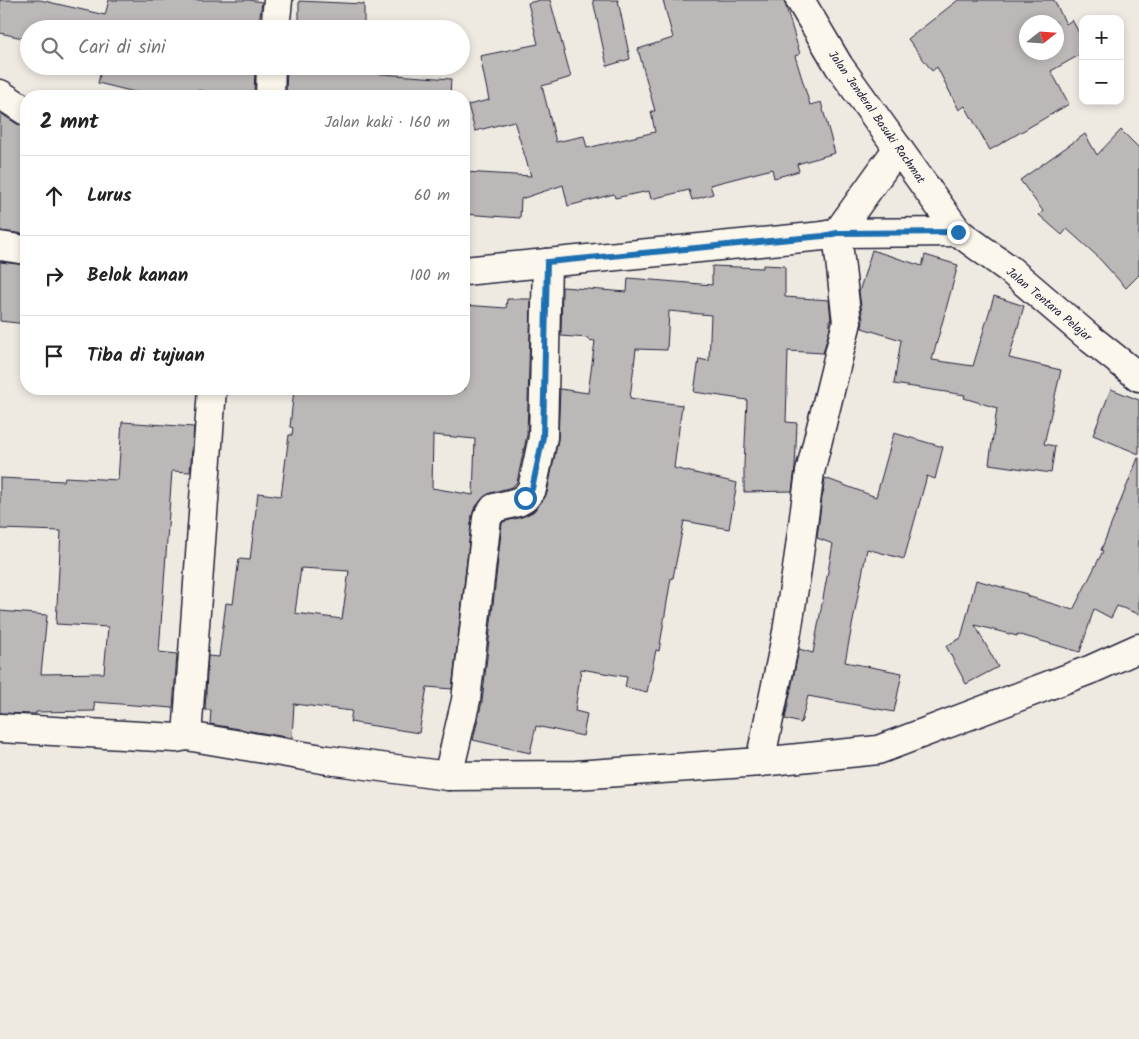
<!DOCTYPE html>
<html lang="id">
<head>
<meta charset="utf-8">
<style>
	body { margin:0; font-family:Kalam,sans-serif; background:#f6f6f6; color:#222 }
	.controls { position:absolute; right:15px; top:15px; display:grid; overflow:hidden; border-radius:10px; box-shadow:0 2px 8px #0003 }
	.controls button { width:45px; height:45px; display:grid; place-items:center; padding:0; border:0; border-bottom:1px solid #e0e0e0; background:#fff; color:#222; font:25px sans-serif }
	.compass { position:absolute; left:1019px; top:15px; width:45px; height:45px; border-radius:50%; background:#fff; box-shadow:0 2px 8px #0003; rotate:73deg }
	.stop { position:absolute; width:15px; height:15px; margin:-11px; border:4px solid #1f6fb2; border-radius:50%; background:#fff }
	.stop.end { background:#1f6fb2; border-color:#fff; box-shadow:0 1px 5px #0008 }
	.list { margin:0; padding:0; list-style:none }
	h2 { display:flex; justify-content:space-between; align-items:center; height:65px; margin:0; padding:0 20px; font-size:21px }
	h2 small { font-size:16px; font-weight:400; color:#767676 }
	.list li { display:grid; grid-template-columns:32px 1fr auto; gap:15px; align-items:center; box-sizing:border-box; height:80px; padding:0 20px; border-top:1px solid #e0e0e0 }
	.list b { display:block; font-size:19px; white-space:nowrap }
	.list em { font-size:16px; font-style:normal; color:#767676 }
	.icon { flex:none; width:28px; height:28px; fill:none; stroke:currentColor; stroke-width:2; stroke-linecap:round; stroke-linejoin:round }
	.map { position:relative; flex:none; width:1139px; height:1039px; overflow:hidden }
	.search { position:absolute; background:#fff; box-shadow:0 2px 8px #0003; left:20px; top:20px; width:450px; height:55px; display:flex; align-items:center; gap:12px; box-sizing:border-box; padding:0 18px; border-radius:28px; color:#767676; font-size:19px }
	.panel { position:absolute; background:#fff; box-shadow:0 2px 8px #0003; left:20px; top:90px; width:450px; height:305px; border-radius:20px }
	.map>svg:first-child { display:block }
</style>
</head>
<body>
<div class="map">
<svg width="1139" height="1039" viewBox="0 0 1139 1039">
	<rect width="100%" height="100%" fill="#eeeae2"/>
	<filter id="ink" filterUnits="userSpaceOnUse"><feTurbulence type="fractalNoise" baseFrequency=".02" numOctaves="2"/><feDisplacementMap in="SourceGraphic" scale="10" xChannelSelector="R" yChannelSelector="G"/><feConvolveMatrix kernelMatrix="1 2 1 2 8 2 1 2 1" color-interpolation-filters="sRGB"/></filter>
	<g filter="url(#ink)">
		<g fill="#bcb8b8" stroke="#22223b" fill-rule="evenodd">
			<polygon points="0,0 40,0 105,15 109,0 249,0 262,2 258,29 29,29 27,39 0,33"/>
			<polygon points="540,0 550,0 571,77 542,86 556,142 584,136 587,148 655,132 651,111 655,111 638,49 673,38 663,0 784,0 800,54 795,56 810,105 821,102 835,153 797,164 799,171 774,178 772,169 710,185 713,194 692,200 689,190 651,199 649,191 615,198 614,194 568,206 563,185 521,199 520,218 464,214 464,172 531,176 514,121 475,131 468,105 489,100 480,56 538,44 528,3"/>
			<polygon points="593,0 618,0 630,59 607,66"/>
			<path d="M958,0H1054L1066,24L1072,20L1083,40V53L1051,71L1069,104L990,150L965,106L959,110L937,67L932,71L908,39ZM1026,22H1056V52H1026Z"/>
			<polygon points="299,1 364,4 364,29 299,29"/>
			<polygon points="102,66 255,66 254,96 232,96 197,90 196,96 151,96 98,83"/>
			<polygon points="287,66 354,66 354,72 451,79 450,96 286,96"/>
			<polygon points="0,113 17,124 26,126 26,234 0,231"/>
			<polygon points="1121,130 1139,148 1139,275 1126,288 1096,255 1067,229 1062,235 1039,215 1043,211 1020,180 1085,134 1097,155"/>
			<polygon points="872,250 922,266 925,255 958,265 932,360 973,366 994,296 1024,306 1009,358 1061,370 1044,444 1055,446 1051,473 989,464 997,408 964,398 965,395 894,384 901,340 862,328 863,320 859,292"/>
			<polygon points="0,262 26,265 26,324 0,321"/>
			<polygon points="763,265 785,266 785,297 829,300 831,320 830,319 830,328 823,353 788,351 786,422 797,423 795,468 792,491 744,492 744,465 747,400 694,392 699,359 709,361 711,315 669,311 667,350 636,349 630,398 682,405 674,468 737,483 729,529 684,521 673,578 671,578 659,651 656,650 647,692 625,687 627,677 581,669 575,711 587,714 583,736 536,726 530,753 473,740 482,702 502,524 503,522 522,517 533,512 544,499 547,493 558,440 560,389 588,393 595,341 588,340 588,338 561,336 562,287 627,292 628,278 712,285 712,266 763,268"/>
			<path d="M507,299H531L527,435L517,482L512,487L490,493L482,499L474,509L472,516L452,689L427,687L419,733L350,722L352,711L294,704L292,738L210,724L211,710H205L208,656L219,657L226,603L233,604L239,559L250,560L258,493L281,496L289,435H292L293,428L290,427L294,389H465L468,347L464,346V305L506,308ZM433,435L475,439L473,495L432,488ZM301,568L349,571L342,619L295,613Z"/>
			<polygon points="1111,389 1139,400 1139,454 1093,435"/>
			<polygon points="122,422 194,427 190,472 172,471 159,652 177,654 173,708 94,702 95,711 36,712 36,714 0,713 0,611 47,615 41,674 104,673 108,627 56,624 61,531 0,529 0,478 64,481 65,477 118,480"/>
			<polygon points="894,433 943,447 935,479 927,476 904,559 867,549 845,662 902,673 894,712 808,696 801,723 785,719 799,649 813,653 833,544 817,538 822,497 824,491 823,491 825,478 876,497"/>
			<polygon points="1138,458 1139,458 1139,614 1117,606 1111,618 1094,609 1080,652 1017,634 1017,636 975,625 998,667 966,684 946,646 961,638 976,580 1027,594 1027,596 1073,610 1103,551 1101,550"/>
		</g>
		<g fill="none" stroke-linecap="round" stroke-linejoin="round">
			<defs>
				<g id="street">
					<polyline points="275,29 278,0"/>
					<polyline points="270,96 271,66"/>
					<polyline points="0,246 26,250"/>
					<polyline points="0,728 176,738 187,736 212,389"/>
					<polyline points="187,736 328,760 448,776 576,775 760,762 878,750 1092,669 1139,648"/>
					<polyline points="760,762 787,632 797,569 810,472 847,322 837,233"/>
					<polyline points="448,776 466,700 487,518 494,508 518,502 525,498 532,489 543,437 547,263"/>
				</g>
				<g id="secondary">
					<polyline points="0,94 26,111"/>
					<polyline points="837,233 898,148"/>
					<polyline points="464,271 823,236 837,233 958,232"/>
				</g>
				<polyline id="primary" points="800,0 839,66 958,232 1009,269 1091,339 1139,377"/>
			</defs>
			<use href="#street" stroke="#22223b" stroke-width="31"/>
			<use href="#secondary" stroke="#22223b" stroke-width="31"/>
			<use href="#primary" stroke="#22223b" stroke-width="31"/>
			<use href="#street" stroke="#fbf7ec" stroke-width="28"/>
			<use href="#secondary" stroke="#fbf7ec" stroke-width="28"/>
			<use href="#primary" stroke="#fbf7ec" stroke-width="28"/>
		</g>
	</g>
	<g fill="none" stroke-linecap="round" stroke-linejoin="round" filter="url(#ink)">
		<polyline stroke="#1f6fb2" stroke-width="6" points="525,498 532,489 543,437 547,262 823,236 837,233 958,232"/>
	</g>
	<g text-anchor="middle" stroke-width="4" stroke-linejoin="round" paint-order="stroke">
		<g font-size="12" fill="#22223b" stroke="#fbf7ec">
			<text transform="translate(877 117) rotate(55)" y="4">Jalan Jenderal Basuki Rachmat</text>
			<text transform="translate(1049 304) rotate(40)" y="4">Jalan Tentara Pelajar</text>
		</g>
	</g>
</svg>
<div class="controls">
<button>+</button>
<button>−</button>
</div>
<svg class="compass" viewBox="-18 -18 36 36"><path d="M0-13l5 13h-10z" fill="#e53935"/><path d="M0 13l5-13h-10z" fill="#767676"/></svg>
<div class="stop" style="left:525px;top:498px"></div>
<div class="stop end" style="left:958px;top:232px"></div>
<div class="search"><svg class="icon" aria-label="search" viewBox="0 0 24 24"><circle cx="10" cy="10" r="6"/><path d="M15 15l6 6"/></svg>Cari di sini</div>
<section class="panel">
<h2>2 mnt<small>Jalan kaki · 160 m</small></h2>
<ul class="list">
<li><svg class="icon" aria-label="ahead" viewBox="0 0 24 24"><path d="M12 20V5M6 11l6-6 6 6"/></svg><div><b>Lurus</b></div><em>60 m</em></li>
<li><svg class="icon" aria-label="right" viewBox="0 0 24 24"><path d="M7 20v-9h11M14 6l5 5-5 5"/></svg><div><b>Belok kanan</b></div><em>100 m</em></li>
<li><svg class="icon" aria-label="arrive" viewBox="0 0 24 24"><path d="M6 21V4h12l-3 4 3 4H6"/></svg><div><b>Tiba di tujuan</b></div></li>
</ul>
</section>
</div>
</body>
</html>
